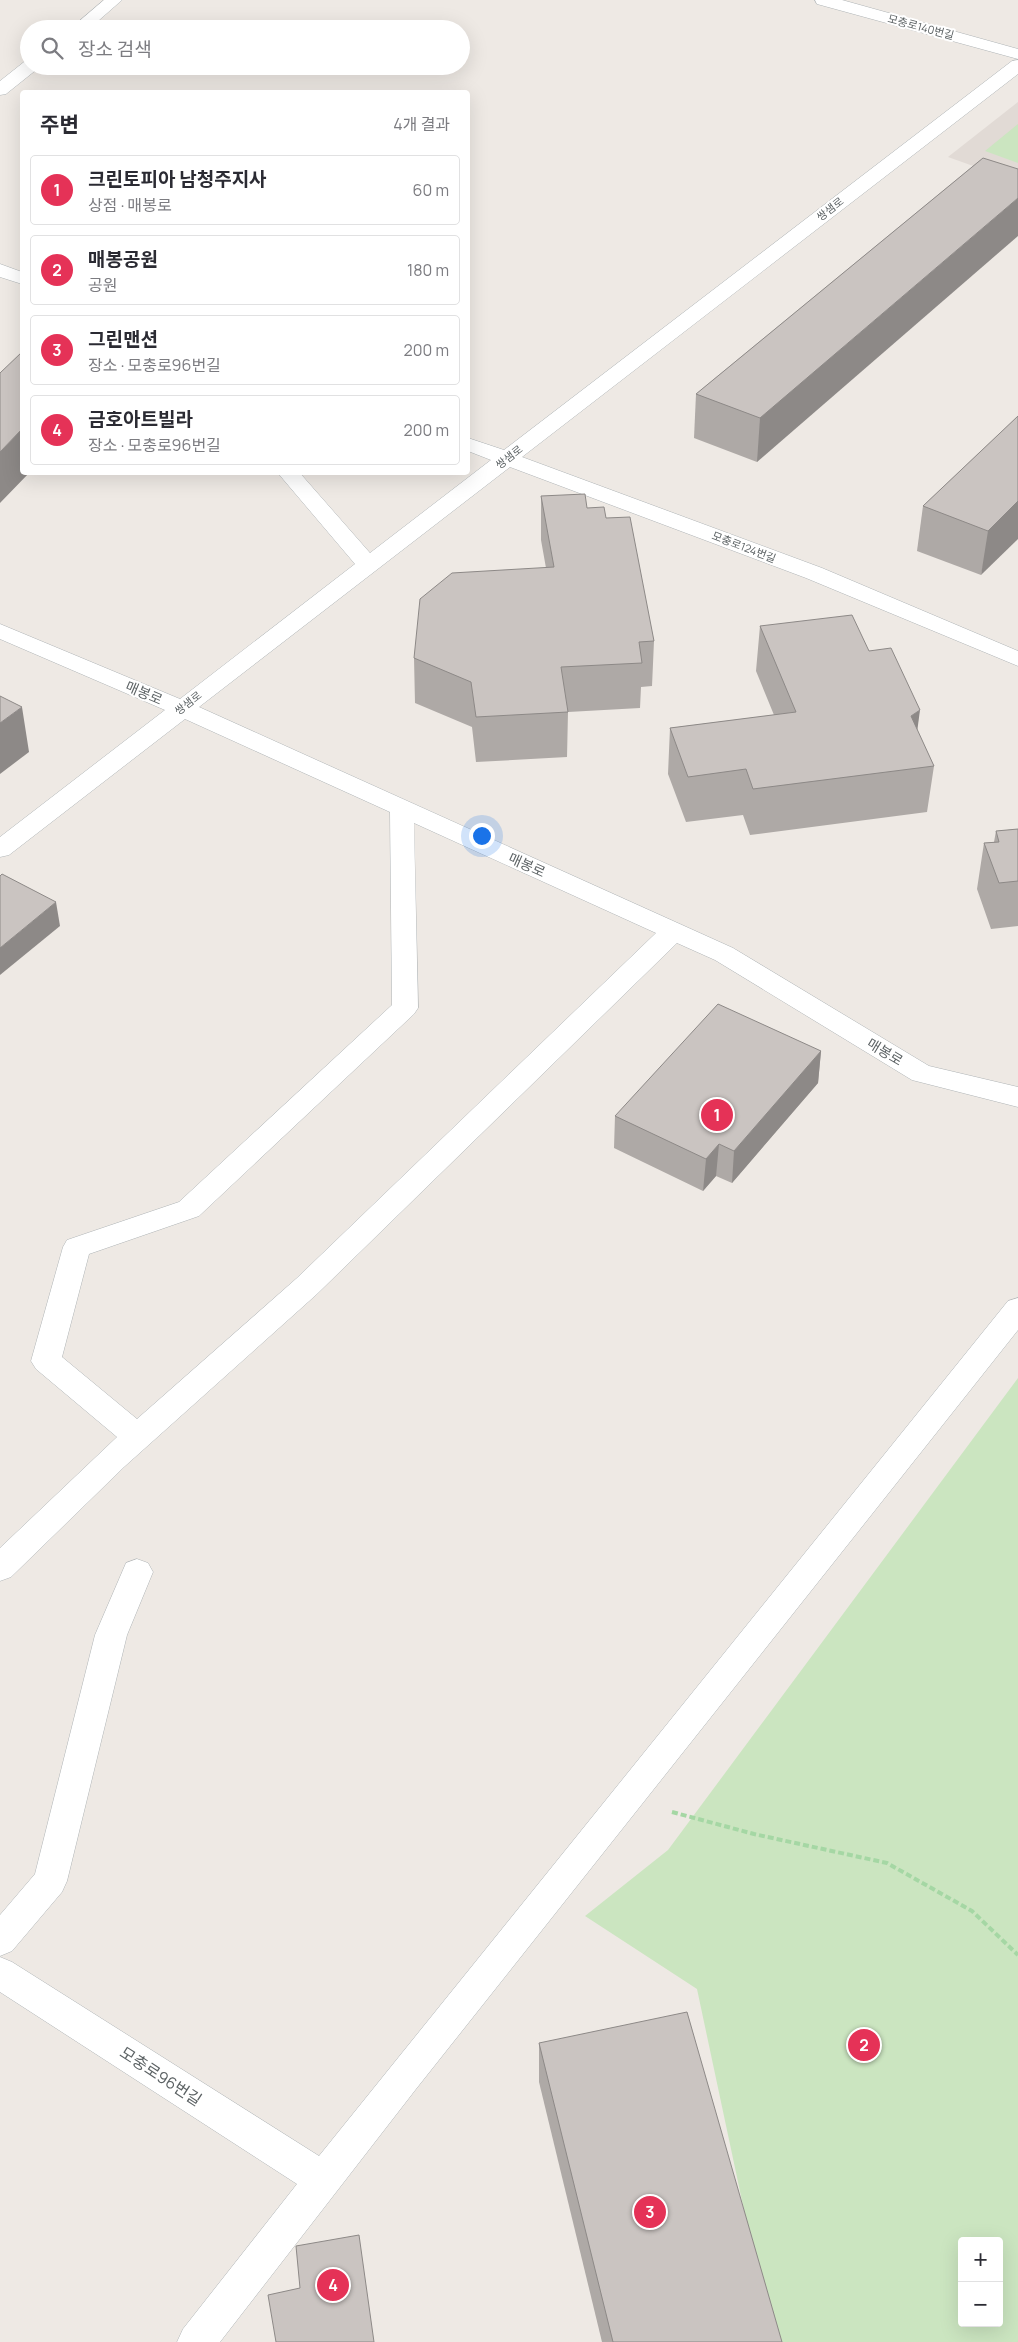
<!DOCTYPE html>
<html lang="ko">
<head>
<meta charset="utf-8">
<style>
	body { margin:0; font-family:Manrope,"Noto Sans KR",sans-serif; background:#f7f7f7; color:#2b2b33 }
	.controls { position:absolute; right:15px; bottom:15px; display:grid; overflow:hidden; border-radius:5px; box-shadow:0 5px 20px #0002 }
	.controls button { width:45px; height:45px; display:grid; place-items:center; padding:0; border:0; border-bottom:1px solid #e1e1e2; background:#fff; color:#2b2b33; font:25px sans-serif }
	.you { position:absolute; left:481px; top:835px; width:18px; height:18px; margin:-12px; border:4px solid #fff; border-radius:50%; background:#1a73e8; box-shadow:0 0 0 8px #1a73e833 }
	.badge { display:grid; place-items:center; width:32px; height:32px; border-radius:50%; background:#e53257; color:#fff; font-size:16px; font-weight:700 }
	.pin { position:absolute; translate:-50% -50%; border:2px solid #fff; box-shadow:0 1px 5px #0006 }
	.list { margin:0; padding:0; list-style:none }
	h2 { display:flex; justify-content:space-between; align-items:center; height:65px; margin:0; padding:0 20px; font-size:21px }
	h2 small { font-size:16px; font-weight:400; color:#7c7c81 }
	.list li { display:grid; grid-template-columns:32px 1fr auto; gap:15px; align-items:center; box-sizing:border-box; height:70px; margin:0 10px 10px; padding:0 10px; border:1px solid #e1e1e2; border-radius:5px }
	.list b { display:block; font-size:19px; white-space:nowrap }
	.list p { margin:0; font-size:16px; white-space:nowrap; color:#7c7c81 }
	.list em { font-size:16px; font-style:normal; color:#7c7c81 }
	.icon { flex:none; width:28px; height:28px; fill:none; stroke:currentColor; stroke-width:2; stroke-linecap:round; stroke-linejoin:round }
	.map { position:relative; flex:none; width:1018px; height:2342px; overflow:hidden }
	.search { position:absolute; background:#fff; box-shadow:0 5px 20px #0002; left:20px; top:20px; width:450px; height:55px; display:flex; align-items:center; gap:12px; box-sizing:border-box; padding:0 18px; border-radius:28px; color:#7c7c81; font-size:19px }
	.panel { position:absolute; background:#fff; box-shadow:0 5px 20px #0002; left:20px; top:90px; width:450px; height:385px; border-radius:5px }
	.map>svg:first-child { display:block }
</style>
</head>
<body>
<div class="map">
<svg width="1018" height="2342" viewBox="0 0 1018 2342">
	<rect width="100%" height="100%" fill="#eee9e4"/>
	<polygon fill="#e1dad5" points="1018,102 1018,182 948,157"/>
	<g fill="#cbe5c0" fill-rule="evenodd">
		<polygon points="1018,124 1018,163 985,151"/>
		<path d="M1018,1378V2342H772L697,1989L585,1916L668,1850ZM962,2241H999V2323H962Z"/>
	</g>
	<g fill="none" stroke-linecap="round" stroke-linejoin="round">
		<defs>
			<g id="minor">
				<polygon points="104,0 122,0 89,29 70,29"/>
				<path d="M1018,60V74L522,457L822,568L1018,651V666L806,578L510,467L199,707L733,948L929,1066L1018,1087V1107L912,1080L715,960L677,943L317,1294L124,1467L11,1577L0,1581V1548L117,1437L36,1369L31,1361L63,1247L67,1240L179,1202L392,1005L390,812L185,719L9,855L0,857V837L165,710L0,639V624L180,699L355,564L277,472H299L370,553L491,460L468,451V438L504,450L1012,61ZM414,823L656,933L297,1278L137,1419L62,1357L89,1254L199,1216L414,1014L418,1008Z"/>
				<polygon points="29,61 29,66 39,66 36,70 6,94 0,95 0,81 24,62"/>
				<polygon points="0,264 22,272 22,284 0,277"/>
				<polygon points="1018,1298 1018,1330 416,2089 220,2342 177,2342 183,2329 297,2184 0,1992 0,1957 12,1962 319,2156 1008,1301"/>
				<polygon points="137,1559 148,1563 153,1572 127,1635 67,1881 62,1892 12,1951 0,1956 0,1915 35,1874 95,1635 126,1563"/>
			</g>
			<polygon id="tertiary" points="815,0 842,0 1018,49 1018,59 817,4"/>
		</defs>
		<use href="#minor" stroke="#afb4b6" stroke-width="1"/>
		<use href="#tertiary" stroke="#afb4b6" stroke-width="1"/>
		<polyline stroke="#a5d7a4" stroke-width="4" stroke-dasharray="6 3" stroke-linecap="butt" points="672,1812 754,1834 887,1863 972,1911 1018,1955"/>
		<use href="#minor" fill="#fff" fill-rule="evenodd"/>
		<use href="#tertiary" fill="#fff" fill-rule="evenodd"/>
	</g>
	<g fill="#aea9a6">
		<polygon points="983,158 757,462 694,438 696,394"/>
		<polygon points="1018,416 981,575 917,551 923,506"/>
		<polygon points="541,496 587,508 606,518 654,641 652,686 641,687 640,708 568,712 567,757 476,762 472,727 415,703 414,658 546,568 541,540"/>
		<polygon points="760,626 869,651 917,730 934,766 927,812 750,835 743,815 686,822 668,774 670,728 774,715 756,671"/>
		<polygon points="1018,829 1018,926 991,929 977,889 984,843 994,842 996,831"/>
		<polygon points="821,1051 818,1083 732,1183 716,1176 703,1191 614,1148 615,1116"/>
		<polygon points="539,2043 782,2342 602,2342 539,2082"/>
	</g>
	<g fill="#8d8987">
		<polygon points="1018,198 1018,236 757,462 760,418"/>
		<polygon points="22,429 22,472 30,472 0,503 0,452"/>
		<polygon points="1018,501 1018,539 981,575 988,531"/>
		<polygon points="22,707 29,752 0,774 0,723"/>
		<polygon points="920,710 914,755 911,716"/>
		<polygon points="56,902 60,926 0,975 0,948"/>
		<polygon points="821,1051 818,1083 732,1183 734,1151"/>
		<polygon points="719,1144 716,1176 703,1191 706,1159"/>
	</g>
	<g fill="#cac4c1" stroke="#8d8987">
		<polygon points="983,158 1018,169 1018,198 760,418 696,394"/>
		<polygon points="22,352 22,429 0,452 0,373"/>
		<polygon points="1018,416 1018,501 988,531 923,506"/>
		<polygon points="585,494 587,508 604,507 606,518 630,517 654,641 639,642 642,663 561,667 568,712 476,717 471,682 414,658 420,599 452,573 554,567 541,496"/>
		<polygon points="852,615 869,651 891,648 920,710 911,716 934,766 753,789 746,769 688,777 670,728 796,712 760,626"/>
		<polygon points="0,696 22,707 0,723"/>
		<polygon points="1018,829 1018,881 999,883 984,843 999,842 996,831"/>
		<polygon points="2,874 56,902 0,948 0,876"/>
		<polygon points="718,1004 821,1051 734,1151 719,1144 706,1159 615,1116"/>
		<polygon points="687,2012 782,2342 613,2342 539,2043"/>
		<polygon points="359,2235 374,2342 276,2342 268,2295 300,2288 296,2246"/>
	</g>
	<g text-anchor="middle" stroke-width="4" stroke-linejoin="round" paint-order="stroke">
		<g font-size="11" fill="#5c6264" stroke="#fff">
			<text transform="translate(921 27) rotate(15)" y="4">모충로140번길</text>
			<text transform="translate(830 209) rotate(-38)" y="4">쌍샘로</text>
			<text transform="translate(509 457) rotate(-38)" y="4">쌍샘로</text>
			<text transform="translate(744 547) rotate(21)" y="4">모충로124번길</text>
			<text transform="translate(188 703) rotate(-38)" y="4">쌍샘로</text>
		</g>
		<g font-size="14" fill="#5c6264" stroke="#fff">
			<text transform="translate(144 693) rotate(23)" y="5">매봉로</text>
			<text transform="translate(527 865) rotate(24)" y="5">매봉로</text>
			<text transform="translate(885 1052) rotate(31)" y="5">매봉로</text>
		</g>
		<g font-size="16" fill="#5c6264" stroke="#fff">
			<text transform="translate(161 2076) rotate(33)" y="6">모충로96번길</text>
		</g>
	</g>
</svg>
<div class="controls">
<button>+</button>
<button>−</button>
</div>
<div class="you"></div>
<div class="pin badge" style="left:717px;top:1115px">1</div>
<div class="pin badge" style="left:864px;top:2045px">2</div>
<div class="pin badge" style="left:650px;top:2212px">3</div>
<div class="pin badge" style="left:333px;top:2285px">4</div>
<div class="search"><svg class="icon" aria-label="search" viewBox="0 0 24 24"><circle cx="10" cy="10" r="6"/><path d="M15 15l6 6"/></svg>장소 검색</div>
<section class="panel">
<h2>주변<small>4개 결과</small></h2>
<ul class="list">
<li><span class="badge">1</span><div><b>크린토피아 남청주지사</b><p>상점 · 매봉로</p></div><em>60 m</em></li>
<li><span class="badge">2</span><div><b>매봉공원</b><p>공원</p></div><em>180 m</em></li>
<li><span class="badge">3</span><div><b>그린맨션</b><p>장소 · 모충로96번길</p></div><em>200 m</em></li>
<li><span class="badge">4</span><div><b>금호아트빌라</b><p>장소 · 모충로96번길</p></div><em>200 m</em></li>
</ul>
</section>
</div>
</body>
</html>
